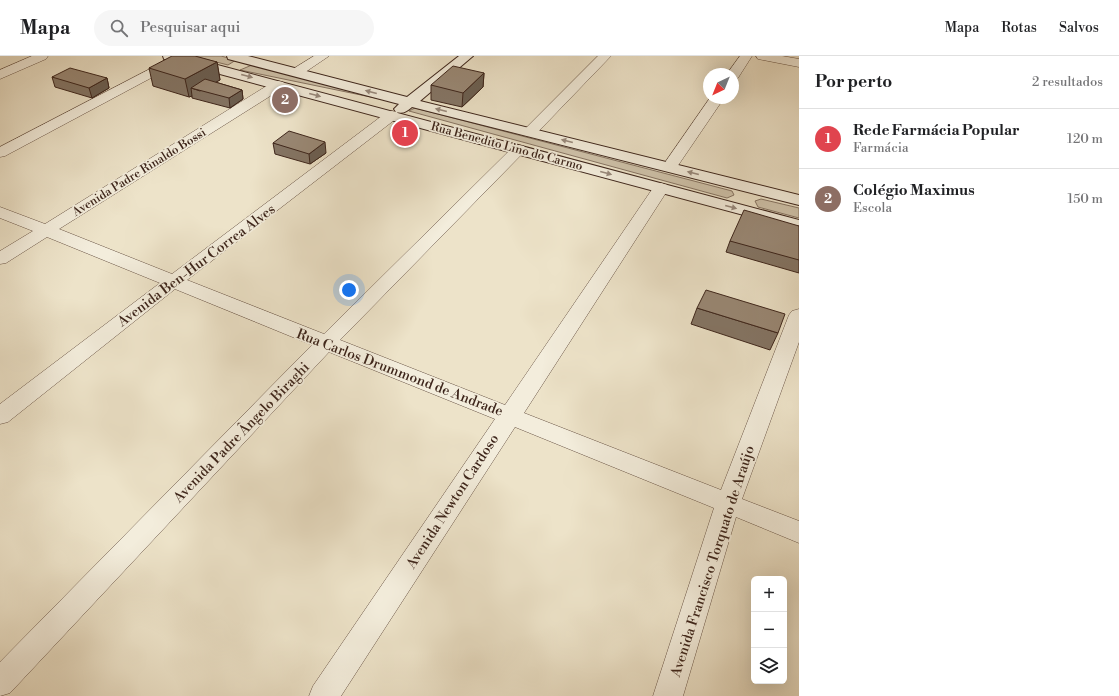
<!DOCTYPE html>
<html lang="pt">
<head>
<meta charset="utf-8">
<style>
	body { margin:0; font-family:"Libre Bodoni",serif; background:#f6f6f6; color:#202124 }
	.controls { position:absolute; right:12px; bottom:12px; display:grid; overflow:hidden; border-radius:6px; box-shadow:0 4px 16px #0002 }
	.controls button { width:36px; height:36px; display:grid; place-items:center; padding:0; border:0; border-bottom:1px solid #e0e0e0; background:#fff; color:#202124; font:20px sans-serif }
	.compass { position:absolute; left:703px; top:12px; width:36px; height:36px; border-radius:50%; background:#fff; box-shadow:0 4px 16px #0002; rotate:223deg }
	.you { position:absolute; left:349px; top:234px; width:14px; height:14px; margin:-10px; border:3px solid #fff; border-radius:50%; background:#1a73e8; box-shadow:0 0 0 6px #1a73e833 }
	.badge { display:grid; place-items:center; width:26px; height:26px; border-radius:50%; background:#8f2418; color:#fff; font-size:13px; font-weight:700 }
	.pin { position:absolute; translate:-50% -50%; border:2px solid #fff; box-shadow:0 1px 4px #0006 }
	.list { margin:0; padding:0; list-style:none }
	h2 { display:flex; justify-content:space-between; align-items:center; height:52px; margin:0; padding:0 16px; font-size:17px }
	h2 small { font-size:13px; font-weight:400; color:#757577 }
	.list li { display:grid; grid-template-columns:26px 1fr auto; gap:12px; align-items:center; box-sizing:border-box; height:60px; padding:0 16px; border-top:1px solid #e0e0e0 }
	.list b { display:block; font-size:15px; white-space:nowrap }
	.list p { margin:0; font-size:13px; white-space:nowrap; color:#757577 }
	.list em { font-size:13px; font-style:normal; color:#757577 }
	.icon { flex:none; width:22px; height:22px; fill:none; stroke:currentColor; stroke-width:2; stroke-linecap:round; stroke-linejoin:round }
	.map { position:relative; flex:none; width:799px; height:640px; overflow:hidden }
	header { display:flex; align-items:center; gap:24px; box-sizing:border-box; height:56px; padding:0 20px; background:#fff; border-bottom:1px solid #e0e0e0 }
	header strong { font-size:19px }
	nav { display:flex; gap:22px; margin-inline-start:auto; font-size:14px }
	.search { width:280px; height:36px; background:#f6f6f6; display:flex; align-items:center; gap:10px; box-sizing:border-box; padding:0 14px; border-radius:22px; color:#757577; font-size:15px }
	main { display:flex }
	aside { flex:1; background:#fff }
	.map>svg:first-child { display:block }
</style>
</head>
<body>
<header>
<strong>Mapa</strong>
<div class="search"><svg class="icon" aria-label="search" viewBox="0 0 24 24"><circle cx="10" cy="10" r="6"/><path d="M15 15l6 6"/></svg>Pesquisar aqui</div>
<nav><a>Mapa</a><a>Rotas</a><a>Salvos</a></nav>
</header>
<main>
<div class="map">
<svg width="799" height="640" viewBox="0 0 799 640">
	<rect width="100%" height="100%" fill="#ede3c9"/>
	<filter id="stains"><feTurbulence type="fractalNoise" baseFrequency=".005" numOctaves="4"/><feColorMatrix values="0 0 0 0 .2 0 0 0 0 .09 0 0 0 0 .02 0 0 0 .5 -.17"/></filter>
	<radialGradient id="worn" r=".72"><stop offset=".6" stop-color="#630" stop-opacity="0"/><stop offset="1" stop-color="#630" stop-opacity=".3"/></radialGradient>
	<g fill="#cfc3ab" stroke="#867463">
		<polygon points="193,0 221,0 236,4 228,9"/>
		<polygon points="252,9 390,45 240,14"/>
		<polygon points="415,52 732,135 734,139 727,142 409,55"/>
		<polygon points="761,143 799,152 799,162 758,151 755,145"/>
	</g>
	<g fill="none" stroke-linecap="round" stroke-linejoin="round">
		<defs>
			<g id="street">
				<polygon points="32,0 48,0 46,3 0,23 0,14"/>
				<polygon points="175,0 179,1 181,4 179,7 5,100 0,101 0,91"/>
				<polygon points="314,0 329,0 301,19 293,19 291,16 293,13"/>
				<polygon points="598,0 611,0 535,79 530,80 525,79 523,76 525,73"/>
				<polygon points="740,0 752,0 738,22 733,23 733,18 727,18"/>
				<polygon points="756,0 782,0 799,3 799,11 758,3"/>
				<polygon points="278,25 283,26 285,29 283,32 59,173 172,218 387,56 392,55 397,56 399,59 397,62 187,224 324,278 514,90 519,89 524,90 526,93 524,96 340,284 505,349 655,129 661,127 667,129 669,132 524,357 721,434 789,259 792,255 799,253 799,286 742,443 799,465 799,487 736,461 683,640 653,640 714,452 515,371 341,640 309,640 313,630 495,363 329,296 10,637 0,640 0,606 312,289 175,233 8,366 0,368 0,348 160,227 47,181 6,207 0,208 0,195 33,175 0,162 0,151 45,168 273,26"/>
				<polygon points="710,42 724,42 675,114 670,116 665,114 662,111"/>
			</g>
			<g id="secondary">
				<polygon points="163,0 184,0 799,164 799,174 164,3"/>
				<path d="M227,0H248L407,41L459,0H473L420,45L799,139V149L412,51C406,56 403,58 396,56L394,53L399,48L228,3Z"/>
			</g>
		</defs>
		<use href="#street" stroke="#695446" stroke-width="1"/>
		<use href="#secondary" stroke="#3d251b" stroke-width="2"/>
		<use href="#street" fill="#f3eddc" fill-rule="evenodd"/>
		<use href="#secondary" fill="#f3eddc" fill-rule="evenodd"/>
	</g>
	<g fill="#847565" stroke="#3d251b">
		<polygon points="217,6 220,24 215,26 242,34 243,43 230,52 192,42 192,40 189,41 153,30 149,12"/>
		<polygon points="484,17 483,31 462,51 431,44 431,29"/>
		<polygon points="52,21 107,22 109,32 92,42 55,31"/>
		<polygon points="273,87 326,97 310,108 275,98"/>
		<polygon points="799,170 799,217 726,196 730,185"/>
		<polygon points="697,252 778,277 770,294 691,268"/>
	</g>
	<g fill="#6b5f52" stroke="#3d251b">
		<polygon points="217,6 220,24 200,35 191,32 192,40 189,41 185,23"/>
		<polygon points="484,17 483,31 462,51 463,37"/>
		<polygon points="107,22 109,32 92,42 89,32"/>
		<polygon points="242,34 243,43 230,52 229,42"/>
		<polygon points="325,86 326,97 310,108 309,98"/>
	</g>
	<g fill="#998875" stroke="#3d251b">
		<polygon points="172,0 195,0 217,6 185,23 149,12"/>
		<polygon points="453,10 484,17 463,37 431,29"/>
		<polygon points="70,12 107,22 89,32 52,21"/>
		<polygon points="205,23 242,34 229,42 191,32"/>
		<polygon points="289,75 325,86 309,98 273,87"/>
		<polygon points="744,154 799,170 799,204 730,185"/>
		<polygon points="706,234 785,258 778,277 697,252"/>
	</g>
	<defs><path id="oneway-solid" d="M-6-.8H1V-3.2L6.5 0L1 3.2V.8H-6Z"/></defs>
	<g fill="#98897c">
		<use href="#oneway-solid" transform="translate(247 20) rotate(15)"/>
		<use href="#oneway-solid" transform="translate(371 36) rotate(-165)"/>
		<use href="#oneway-solid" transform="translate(315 39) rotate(15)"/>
		<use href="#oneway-solid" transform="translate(441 54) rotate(-166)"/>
		<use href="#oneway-solid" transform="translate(567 85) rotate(-166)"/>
		<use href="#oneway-solid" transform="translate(606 117) rotate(15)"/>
		<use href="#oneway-solid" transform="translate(693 117) rotate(-166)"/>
		<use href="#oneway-solid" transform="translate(731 151) rotate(15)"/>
	</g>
	<g text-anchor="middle" stroke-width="3.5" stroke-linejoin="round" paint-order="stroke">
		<g font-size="12" fill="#3d251b" stroke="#f3eddc">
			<text transform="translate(507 90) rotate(15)" y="4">Rua Benedito Lino do Carmo</text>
			<text transform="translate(139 116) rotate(-32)" y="4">Avenida Padre Rinaldo Bossi</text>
		</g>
		<g font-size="14" fill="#3d251b" stroke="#f3eddc">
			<text transform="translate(196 209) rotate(-37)" y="5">Avenida Ben-Hur Correa Alves</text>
			<text transform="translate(400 316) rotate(21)" y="5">Rua Carlos Drummond de Andrade</text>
			<text transform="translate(241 376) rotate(-46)" y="5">Avenida Padre Ângelo Biraghi</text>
			<text transform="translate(452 445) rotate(-57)" y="5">Avenida Newton Cardoso</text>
			<text transform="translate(712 505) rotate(-72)" y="5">Avenida Francisco Torquato de Araújo</text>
		</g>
	</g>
	<rect width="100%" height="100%" filter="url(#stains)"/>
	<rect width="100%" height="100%" fill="url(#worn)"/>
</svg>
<div class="controls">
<button>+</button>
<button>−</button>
<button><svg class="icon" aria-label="layers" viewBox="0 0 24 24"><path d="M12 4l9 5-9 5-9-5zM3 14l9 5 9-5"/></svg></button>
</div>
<svg class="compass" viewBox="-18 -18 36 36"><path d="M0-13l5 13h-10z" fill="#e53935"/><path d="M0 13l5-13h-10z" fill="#757577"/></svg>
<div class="you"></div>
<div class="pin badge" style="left:405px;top:77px;background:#e0444e">1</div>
<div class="pin badge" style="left:285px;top:44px;background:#8d6e63">2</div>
</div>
<aside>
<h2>Por perto<small>2 resultados</small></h2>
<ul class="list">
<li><span class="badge" style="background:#e0444e">1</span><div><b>Rede Farmácia Popular</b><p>Farmácia</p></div><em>120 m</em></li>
<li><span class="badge" style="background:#8d6e63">2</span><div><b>Colégio Maximus</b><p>Escola</p></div><em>150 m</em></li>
</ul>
</aside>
</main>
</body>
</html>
